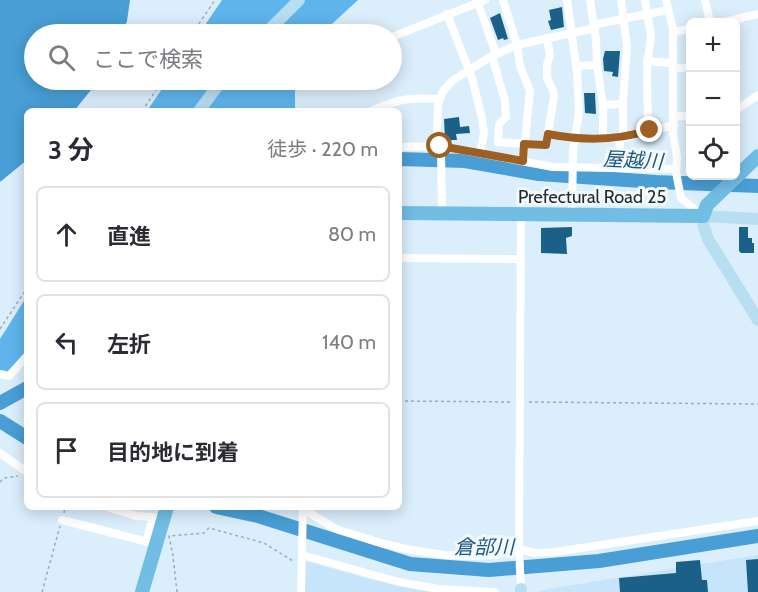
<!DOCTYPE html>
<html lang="ja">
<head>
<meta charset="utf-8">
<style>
	body { margin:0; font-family:Cabin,"Noto Sans JP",sans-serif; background:#f2f2f3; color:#2b2b33 }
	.controls { position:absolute; right:18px; top:18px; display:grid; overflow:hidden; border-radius:9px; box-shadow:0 3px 15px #0003 }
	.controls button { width:54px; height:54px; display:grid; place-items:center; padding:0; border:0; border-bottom:2px solid #e1e1e2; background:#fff; color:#2b2b33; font:30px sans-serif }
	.stop { position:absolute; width:18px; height:18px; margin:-14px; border:4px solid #9e5f25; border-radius:50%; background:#fff }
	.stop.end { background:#9e5f25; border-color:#fff; box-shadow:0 2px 6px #0008 }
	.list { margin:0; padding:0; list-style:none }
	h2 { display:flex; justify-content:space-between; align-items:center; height:78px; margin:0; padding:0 24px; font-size:26px }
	h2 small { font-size:20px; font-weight:400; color:#7c7c81 }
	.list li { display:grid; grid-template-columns:39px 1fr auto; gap:18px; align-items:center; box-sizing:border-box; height:96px; margin:0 12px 12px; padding:0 12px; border:2px solid #e1e1e2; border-radius:9px }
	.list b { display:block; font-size:22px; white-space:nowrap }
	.list em { font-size:20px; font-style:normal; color:#7c7c81 }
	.icon { flex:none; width:33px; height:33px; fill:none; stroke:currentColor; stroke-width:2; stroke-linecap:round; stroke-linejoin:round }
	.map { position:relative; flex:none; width:758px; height:592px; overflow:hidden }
	.search { position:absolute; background:#fff; box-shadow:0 3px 15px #0003; left:24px; top:24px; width:378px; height:66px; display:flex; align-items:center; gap:15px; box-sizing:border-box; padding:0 21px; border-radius:33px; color:#7c7c81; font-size:22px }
	.panel { position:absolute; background:#fff; box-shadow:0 3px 15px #0003; left:24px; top:108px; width:378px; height:402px; border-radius:9px }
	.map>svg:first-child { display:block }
</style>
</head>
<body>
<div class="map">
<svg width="758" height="592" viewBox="0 0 758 592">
	<rect width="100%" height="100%" fill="#dbeefb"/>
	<g fill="#c6e4fa">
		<polygon points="758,555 758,592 538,592 548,589"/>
		<polygon points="305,561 372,580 437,592 304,592"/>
	</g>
	<g fill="#5fb4ec">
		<polygon points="222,0 358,0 321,34 199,34"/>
		<polygon points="168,80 295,80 295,111 147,111"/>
		<polygon points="27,296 27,350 9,373 0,370 0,339"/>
	</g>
	<polygon fill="#489ed5" points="0,0 130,0 127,21 122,34 34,34 34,80 99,80 74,111 27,111 27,160 0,182"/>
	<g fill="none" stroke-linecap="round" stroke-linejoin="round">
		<g stroke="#489ed5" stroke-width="14">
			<polyline points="399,159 465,161 539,174 656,182 758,186"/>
			<polyline points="0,403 27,388"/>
			<polyline points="0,421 27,438"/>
			<polyline points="216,507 258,516 410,564 489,570 599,561 758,536"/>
		</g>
	</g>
	<g fill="#1b6088">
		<polygon points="562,7 564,27 551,30 548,21 551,20 549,10"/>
		<polygon points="500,13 508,39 504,40 503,38 498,40 490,18"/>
		<polygon points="605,51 620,51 618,77 612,76 613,72 604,71 603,59"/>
		<polygon points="584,93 595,93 596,114 585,113"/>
		<polygon points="459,117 460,127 469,126 470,133 456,134 457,140 445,140 444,119"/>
		<polygon points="572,227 572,236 566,238 567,254 541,253 541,228"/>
		<polygon points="739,227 748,227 748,238 752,238 752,243 754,243 754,253 741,253 739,251"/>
		<polygon points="758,559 758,592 748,592 746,560"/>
		<polygon points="700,560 702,580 707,580 708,592 620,592 619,578 676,573 676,562"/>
	</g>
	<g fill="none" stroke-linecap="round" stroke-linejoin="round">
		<g stroke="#9cacb6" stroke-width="1.5" stroke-dasharray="3 3" stroke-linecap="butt">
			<polyline points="192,34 215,0"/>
			<polyline points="142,111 163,80"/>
			<polyline points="0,329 27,288"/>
			<polyline points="399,401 512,402"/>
			<polyline points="529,402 758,404"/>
			<polyline points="0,482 4,478 18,476"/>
			<polyline points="64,513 65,507"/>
			<polyline points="42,592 60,526"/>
			<polyline points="177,592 173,556 169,536 204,533 209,528 264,543 293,561"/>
		</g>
		<g stroke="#fff" stroke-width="8">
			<polyline points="503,0 517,45 520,66 530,91 523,161"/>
			<polyline points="567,0 577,72 579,112 573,151 572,215"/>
			<polyline points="590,0 596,39 597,65 603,105 603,138"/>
			<polyline points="621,0 627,46 623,101 623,138"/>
			<polyline points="645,0 651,36 647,66 648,130"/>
			<polyline points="666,0 673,29 673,133 677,157 676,172 681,198 700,214"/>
			<polyline points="705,0 710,22"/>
			<polyline points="478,3 496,54"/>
			<polyline points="447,14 472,78 482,118 484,133 480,153"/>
			<polyline points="724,22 758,14"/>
			<polyline points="673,32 690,29"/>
			<polyline points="392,37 485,0"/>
			<polyline points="492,56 505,101 506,117 499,124 498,142 546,145 554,97 553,90 547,78 547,65 550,55 547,38"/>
			<polyline points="647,61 672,63"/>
			<polyline points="577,66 597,65"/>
			<polyline points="673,69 690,67"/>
			<polyline points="603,105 623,104"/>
			<polyline points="736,110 758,95"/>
			<path d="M371,111C399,99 409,97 439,99"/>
			<polyline points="674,117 690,115"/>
			<polyline points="548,134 575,139 623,138 674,125"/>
			<polyline points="619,138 622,168"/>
			<polyline points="399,147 440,146 553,167 676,169"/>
			<polyline points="442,213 441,149 437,139 438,104 443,91 452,81 469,70 492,56 517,45 595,28 597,24 668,10"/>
			<polyline points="521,215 519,549 521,589"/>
			<polyline points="399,258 520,259"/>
			<polyline points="0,374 9,376 27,356"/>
			<polyline points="0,453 27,472"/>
			<polyline points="107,507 136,516 153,517 146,542"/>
			<polyline points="303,509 336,529 381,543 406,549 444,555 474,556 496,555 519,549 535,553 555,552 758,521"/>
			<polyline points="62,520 156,544"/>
			<polyline points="302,555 399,582 438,589 495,592"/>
			<polyline points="301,592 303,507"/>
		</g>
		<g stroke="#b8def2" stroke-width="12">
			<polyline points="265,34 299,0"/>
			<polyline points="199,111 222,80"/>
			<polyline points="758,219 703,216 704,227 708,239 758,320"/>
			<polyline points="521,589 521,592"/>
		</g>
		<g stroke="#71bde4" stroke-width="14">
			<polyline points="399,213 703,216 707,205 758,156"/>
			<polyline points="142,592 167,507"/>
		</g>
	</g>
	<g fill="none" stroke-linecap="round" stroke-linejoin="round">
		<path stroke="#9e5f25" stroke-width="8" d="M440,146L523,161L524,144L546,145L548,134C583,141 616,141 650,130"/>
	</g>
	<g text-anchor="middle" stroke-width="6" stroke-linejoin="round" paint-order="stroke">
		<g font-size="18" fill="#232c32" stroke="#f4f9fc">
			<text x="592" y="203">Prefectural Road 25</text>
		</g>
		<g font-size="20" font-style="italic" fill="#1c5a80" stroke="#f4f9fc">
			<text transform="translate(633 160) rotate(3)" y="7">屋越川</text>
			<text x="484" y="554">倉部川</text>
		</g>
	</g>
</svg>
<div class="controls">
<button>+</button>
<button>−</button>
<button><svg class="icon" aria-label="locate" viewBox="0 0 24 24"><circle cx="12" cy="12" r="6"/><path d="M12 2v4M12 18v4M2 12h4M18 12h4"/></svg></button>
</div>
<div class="stop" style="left:440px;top:146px"></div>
<div class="stop end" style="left:650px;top:130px"></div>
<div class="search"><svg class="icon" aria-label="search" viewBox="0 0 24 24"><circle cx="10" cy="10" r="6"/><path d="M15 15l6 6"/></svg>ここで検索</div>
<section class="panel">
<h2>3 分<small>徒歩 · 220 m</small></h2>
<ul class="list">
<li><svg class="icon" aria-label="ahead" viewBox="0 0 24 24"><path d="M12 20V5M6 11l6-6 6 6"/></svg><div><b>直進</b></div><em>80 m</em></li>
<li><svg class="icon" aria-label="left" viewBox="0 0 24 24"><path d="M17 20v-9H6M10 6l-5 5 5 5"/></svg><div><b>左折</b></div><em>140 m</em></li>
<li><svg class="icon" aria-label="arrive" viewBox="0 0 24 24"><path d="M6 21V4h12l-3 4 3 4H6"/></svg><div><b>目的地に到着</b></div></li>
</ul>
</section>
</div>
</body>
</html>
